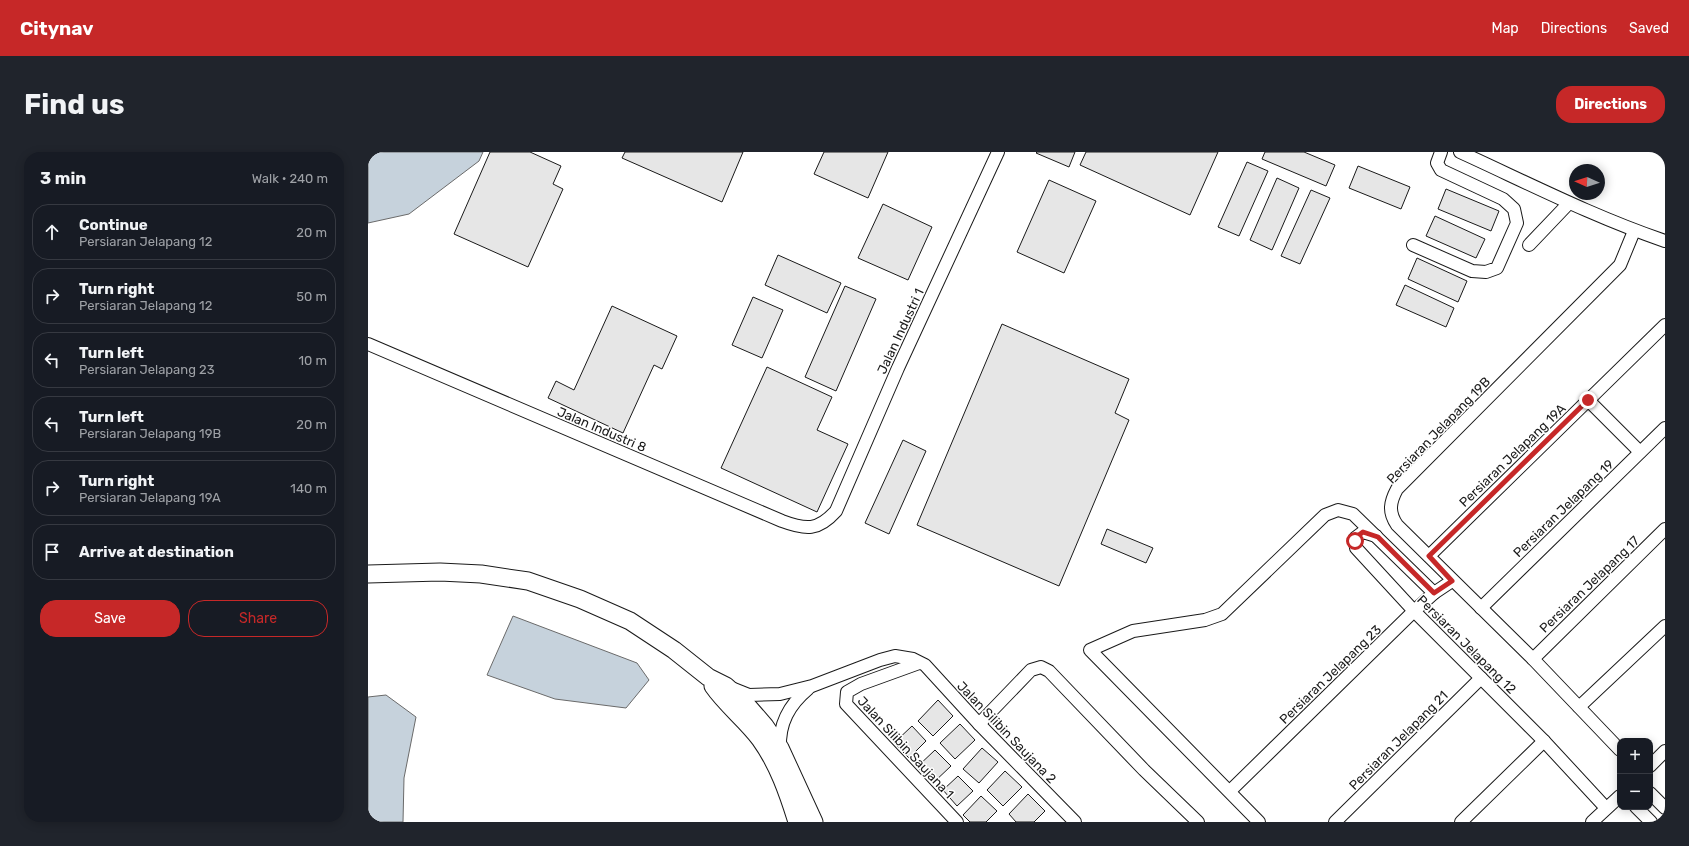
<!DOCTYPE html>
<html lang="en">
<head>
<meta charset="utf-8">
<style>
	body { margin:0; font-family:Rubik,sans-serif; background:#20242c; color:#f1f3f6 }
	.controls { position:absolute; right:12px; bottom:12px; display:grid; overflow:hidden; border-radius:8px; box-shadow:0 2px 10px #0003 }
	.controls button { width:36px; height:36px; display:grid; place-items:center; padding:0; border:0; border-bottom:1px solid #363941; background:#171b24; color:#f1f3f6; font:20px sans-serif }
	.compass { position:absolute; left:1201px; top:12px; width:36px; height:36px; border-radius:50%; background:#171b24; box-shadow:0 2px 10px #0003; rotate:273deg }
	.stop { position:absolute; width:12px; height:12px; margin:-9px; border:3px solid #c62828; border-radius:50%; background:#fff }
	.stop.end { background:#c62828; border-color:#fff; box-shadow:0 1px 4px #0008 }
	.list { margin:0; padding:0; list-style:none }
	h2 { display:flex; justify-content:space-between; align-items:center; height:52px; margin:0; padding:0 16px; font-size:17px }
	h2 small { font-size:13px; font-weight:400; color:#9ea1a6 }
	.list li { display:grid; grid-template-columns:26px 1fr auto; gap:12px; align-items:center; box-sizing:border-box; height:56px; margin:0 8px 8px; padding:0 8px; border:1px solid #363941; border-radius:16px }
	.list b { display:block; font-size:15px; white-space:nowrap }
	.list p { margin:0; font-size:13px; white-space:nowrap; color:#9ea1a6 }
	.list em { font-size:13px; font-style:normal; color:#9ea1a6 }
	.actions { display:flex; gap:8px; padding:12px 16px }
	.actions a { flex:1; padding:9px 0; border:1px solid #c62828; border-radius:16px; text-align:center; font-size:14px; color:#c62828 }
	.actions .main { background:#c62828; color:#fff }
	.icon { flex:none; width:22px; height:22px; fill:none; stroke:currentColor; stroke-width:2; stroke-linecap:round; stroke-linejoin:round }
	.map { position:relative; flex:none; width:1297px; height:670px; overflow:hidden; border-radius:16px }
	header { display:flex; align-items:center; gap:24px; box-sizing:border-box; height:56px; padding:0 20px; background:#c62828; color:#fff }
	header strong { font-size:19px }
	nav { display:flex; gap:22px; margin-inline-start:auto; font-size:14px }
	.intro { display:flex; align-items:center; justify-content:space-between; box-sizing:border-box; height:96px; padding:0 24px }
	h1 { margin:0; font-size:28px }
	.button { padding:10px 18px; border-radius:16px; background:#c62828; color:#fff; font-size:14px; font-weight:700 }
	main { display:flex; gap:24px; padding:0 24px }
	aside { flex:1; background:#171b24; border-radius:16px; box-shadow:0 2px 10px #0003 }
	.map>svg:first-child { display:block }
</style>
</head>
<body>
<header>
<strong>Citynav</strong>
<nav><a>Map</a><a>Directions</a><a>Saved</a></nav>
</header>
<div class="intro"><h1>Find us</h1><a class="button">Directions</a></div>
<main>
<aside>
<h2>3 min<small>Walk · 240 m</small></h2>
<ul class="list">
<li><svg class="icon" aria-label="ahead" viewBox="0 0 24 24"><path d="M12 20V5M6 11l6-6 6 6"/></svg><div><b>Continue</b><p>Persiaran Jelapang 12</p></div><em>20 m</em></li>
<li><svg class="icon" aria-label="right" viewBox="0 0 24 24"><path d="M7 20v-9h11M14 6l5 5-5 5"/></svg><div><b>Turn right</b><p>Persiaran Jelapang 12</p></div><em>50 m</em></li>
<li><svg class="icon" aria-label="left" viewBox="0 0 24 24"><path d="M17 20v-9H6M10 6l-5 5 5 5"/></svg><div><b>Turn left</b><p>Persiaran Jelapang 23</p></div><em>10 m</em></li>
<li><svg class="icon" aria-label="left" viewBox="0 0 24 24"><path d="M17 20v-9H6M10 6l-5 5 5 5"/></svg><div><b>Turn left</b><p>Persiaran Jelapang 19B</p></div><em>20 m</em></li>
<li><svg class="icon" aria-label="right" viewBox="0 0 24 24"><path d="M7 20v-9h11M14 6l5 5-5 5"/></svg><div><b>Turn right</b><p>Persiaran Jelapang 19A</p></div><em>140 m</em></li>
<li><svg class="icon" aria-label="arrive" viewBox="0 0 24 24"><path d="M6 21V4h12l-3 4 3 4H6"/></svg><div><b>Arrive at destination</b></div></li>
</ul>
<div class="actions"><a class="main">Save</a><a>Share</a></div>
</aside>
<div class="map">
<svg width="1297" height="670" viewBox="0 0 1297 670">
	<rect width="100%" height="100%" fill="#fff"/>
	<g fill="#c6d2dc" stroke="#6a6a6a">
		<polygon points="0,0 115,0 111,9 41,62 0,71"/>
		<polygon points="145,464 269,511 281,528 258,556 187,547 119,523"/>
		<polygon points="18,543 48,565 36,626 35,670 0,670 0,545"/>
	</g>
	<g fill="#e6e6e6" stroke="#1a1a1a">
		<polygon points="122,0 162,0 193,14 185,32 195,37 160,115 86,82"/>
		<polygon points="257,0 375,0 354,50 254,6"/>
		<polygon points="456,0 520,0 500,46 446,22"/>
		<polygon points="669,0 707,0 701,15 668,1"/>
		<polygon points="718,0 850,0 822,63 712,13"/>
		<polygon points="897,0 936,0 967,13 958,34 894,7"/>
		<polygon points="879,10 900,19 871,84 850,75"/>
		<polygon points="990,14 1042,35 1033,57 981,36"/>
		<polygon points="909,26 931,36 904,98 882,88"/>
		<polygon points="681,28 728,49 696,121 649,100"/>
		<polygon points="1078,37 1131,59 1123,79 1070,57"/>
		<polygon points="943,38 962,46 932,112 913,104"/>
		<polygon points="515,52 564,75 540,128 490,106"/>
		<polygon points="1067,64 1117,87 1108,106 1058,84"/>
		<polygon points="410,103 473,131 459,161 397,133"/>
		<polygon points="1049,106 1099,129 1090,150 1040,127"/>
		<polygon points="1037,133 1086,156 1078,175 1028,153"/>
		<polygon points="477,134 508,147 468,239 437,225"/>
		<polygon points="385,145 415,158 394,206 364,193"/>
		<polygon points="244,154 309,184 294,217 286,213 255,281 180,246 188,229 206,238"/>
		<polygon points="634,172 761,227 747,261 761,268 691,434 549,373"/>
		<polygon points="399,215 464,245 449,278 480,292 449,360 353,316"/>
		<polygon points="535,288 558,299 521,382 497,371"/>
		<polygon points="739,377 785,396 778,411 733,392"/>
		<polygon points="570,548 585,564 565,584 550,569"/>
		<polygon points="592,572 607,588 587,607 572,591"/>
		<polygon points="544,574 558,589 541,606 526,591"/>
		<polygon points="614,596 630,610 611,631 595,617"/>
		<polygon points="567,598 583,614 565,631 549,615"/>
		<polygon points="637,619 654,635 635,654 619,638"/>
		<polygon points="590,624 605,639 589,654 575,638"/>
		<polygon points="660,642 677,659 666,670 648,670 641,662"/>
		<polygon points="613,644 629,659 618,670 602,670 595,663"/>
	</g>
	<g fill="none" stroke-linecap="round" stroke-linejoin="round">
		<defs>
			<g id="minor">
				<path d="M1092,0C1160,31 1226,65 1297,89"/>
				<polyline points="1045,93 1104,119 1118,120 1129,116 1149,71 1146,57 1135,47 1073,18 1069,11 1073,0"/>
				<polyline points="1161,93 1201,51"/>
				<path d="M0,192L414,369C438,378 450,379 468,359L530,216L630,0"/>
				<polyline points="1220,248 1272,300"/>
				<polyline points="1008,384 995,380 987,386 988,396 1046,459 1176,589 1238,656"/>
				<polyline points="1061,404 1297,173"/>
				<polyline points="1113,456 1297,276"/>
				<polyline points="1165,507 1297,377"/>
				<polyline points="551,511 493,532 479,540 478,552 589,670"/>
				<polyline points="366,537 381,543 412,542 444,534 512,508 527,504 545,507 557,513 611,572 707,670"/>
				<polyline points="1211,555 1297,474"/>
				<polyline points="611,572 663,518 673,515 681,519 776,618 830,670"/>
				<path d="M412,596C411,571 421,553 440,537"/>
				<path d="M1252,598L1165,507L1029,373C1020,360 1022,350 1029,337L1252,113L1266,79"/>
				<polyline points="1282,614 1297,599"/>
				<polyline points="862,639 1046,459 1066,441 1084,429"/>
				<polyline points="1282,641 1297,656"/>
				<polyline points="1268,655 1283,670"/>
				<polyline points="891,670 722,498 765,479 837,468 854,462 957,363 970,358 985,362 1066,441"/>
				<polyline points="967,670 1113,526"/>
				<polyline points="1093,670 1176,589"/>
				<polyline points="1224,670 1252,644"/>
			</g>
			<g id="highway">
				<polyline points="0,422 72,420 113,422 160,429 212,447 262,469 306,498 340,525 358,534 377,551 397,574 412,596 446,670"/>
				<path d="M345,534C358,553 378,568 392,587C410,612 420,641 429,670"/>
			</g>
		</defs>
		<use href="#minor" stroke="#1a1a1a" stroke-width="14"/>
		<use href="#highway" stroke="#1a1a1a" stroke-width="19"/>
		<use href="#minor" stroke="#fff" stroke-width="12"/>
		<use href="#highway" stroke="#fff" stroke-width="17"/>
	</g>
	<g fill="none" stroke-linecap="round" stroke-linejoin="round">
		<polyline stroke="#c62828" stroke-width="5" points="987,389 987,386 995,380 1010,385 1066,441 1084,429 1061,404 1220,248"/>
	</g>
	<g text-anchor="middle" stroke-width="3" stroke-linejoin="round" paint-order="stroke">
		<g font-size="13" fill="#1a1a1a" stroke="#fff">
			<text transform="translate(532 179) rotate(-65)" y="5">Jalan Industri 1</text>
			<text transform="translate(234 277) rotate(23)" y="5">Jalan Industri 8</text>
			<text transform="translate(1070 278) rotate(-46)" y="5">Persiaran Jelapang 19B</text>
			<text transform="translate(1144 303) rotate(-44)" y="5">Persiaran Jelapang 19A</text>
			<text transform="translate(1195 356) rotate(-44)" y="5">Persiaran Jelapang 19</text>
			<text transform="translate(1221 432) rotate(-44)" y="5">Persiaran Jelapang 17</text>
			<text transform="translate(1099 492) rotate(45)" y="5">Persiaran Jelapang 12</text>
			<text transform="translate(962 522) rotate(-44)" y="5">Persiaran Jelapang 23</text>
			<text transform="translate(639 580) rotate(46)" y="5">Jalan Silibin Saujana 2</text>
			<text transform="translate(1030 588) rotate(-45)" y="5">Persiaran Jelapang 21</text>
			<text transform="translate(538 595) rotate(47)" y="5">Jalan Silibin Saujana 1</text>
		</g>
	</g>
</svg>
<div class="controls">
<button>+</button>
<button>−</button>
</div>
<svg class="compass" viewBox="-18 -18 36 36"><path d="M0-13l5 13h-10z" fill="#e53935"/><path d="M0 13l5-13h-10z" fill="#9ea1a6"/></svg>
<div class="stop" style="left:987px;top:389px"></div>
<div class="stop end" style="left:1220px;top:248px"></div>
</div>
</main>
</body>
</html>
